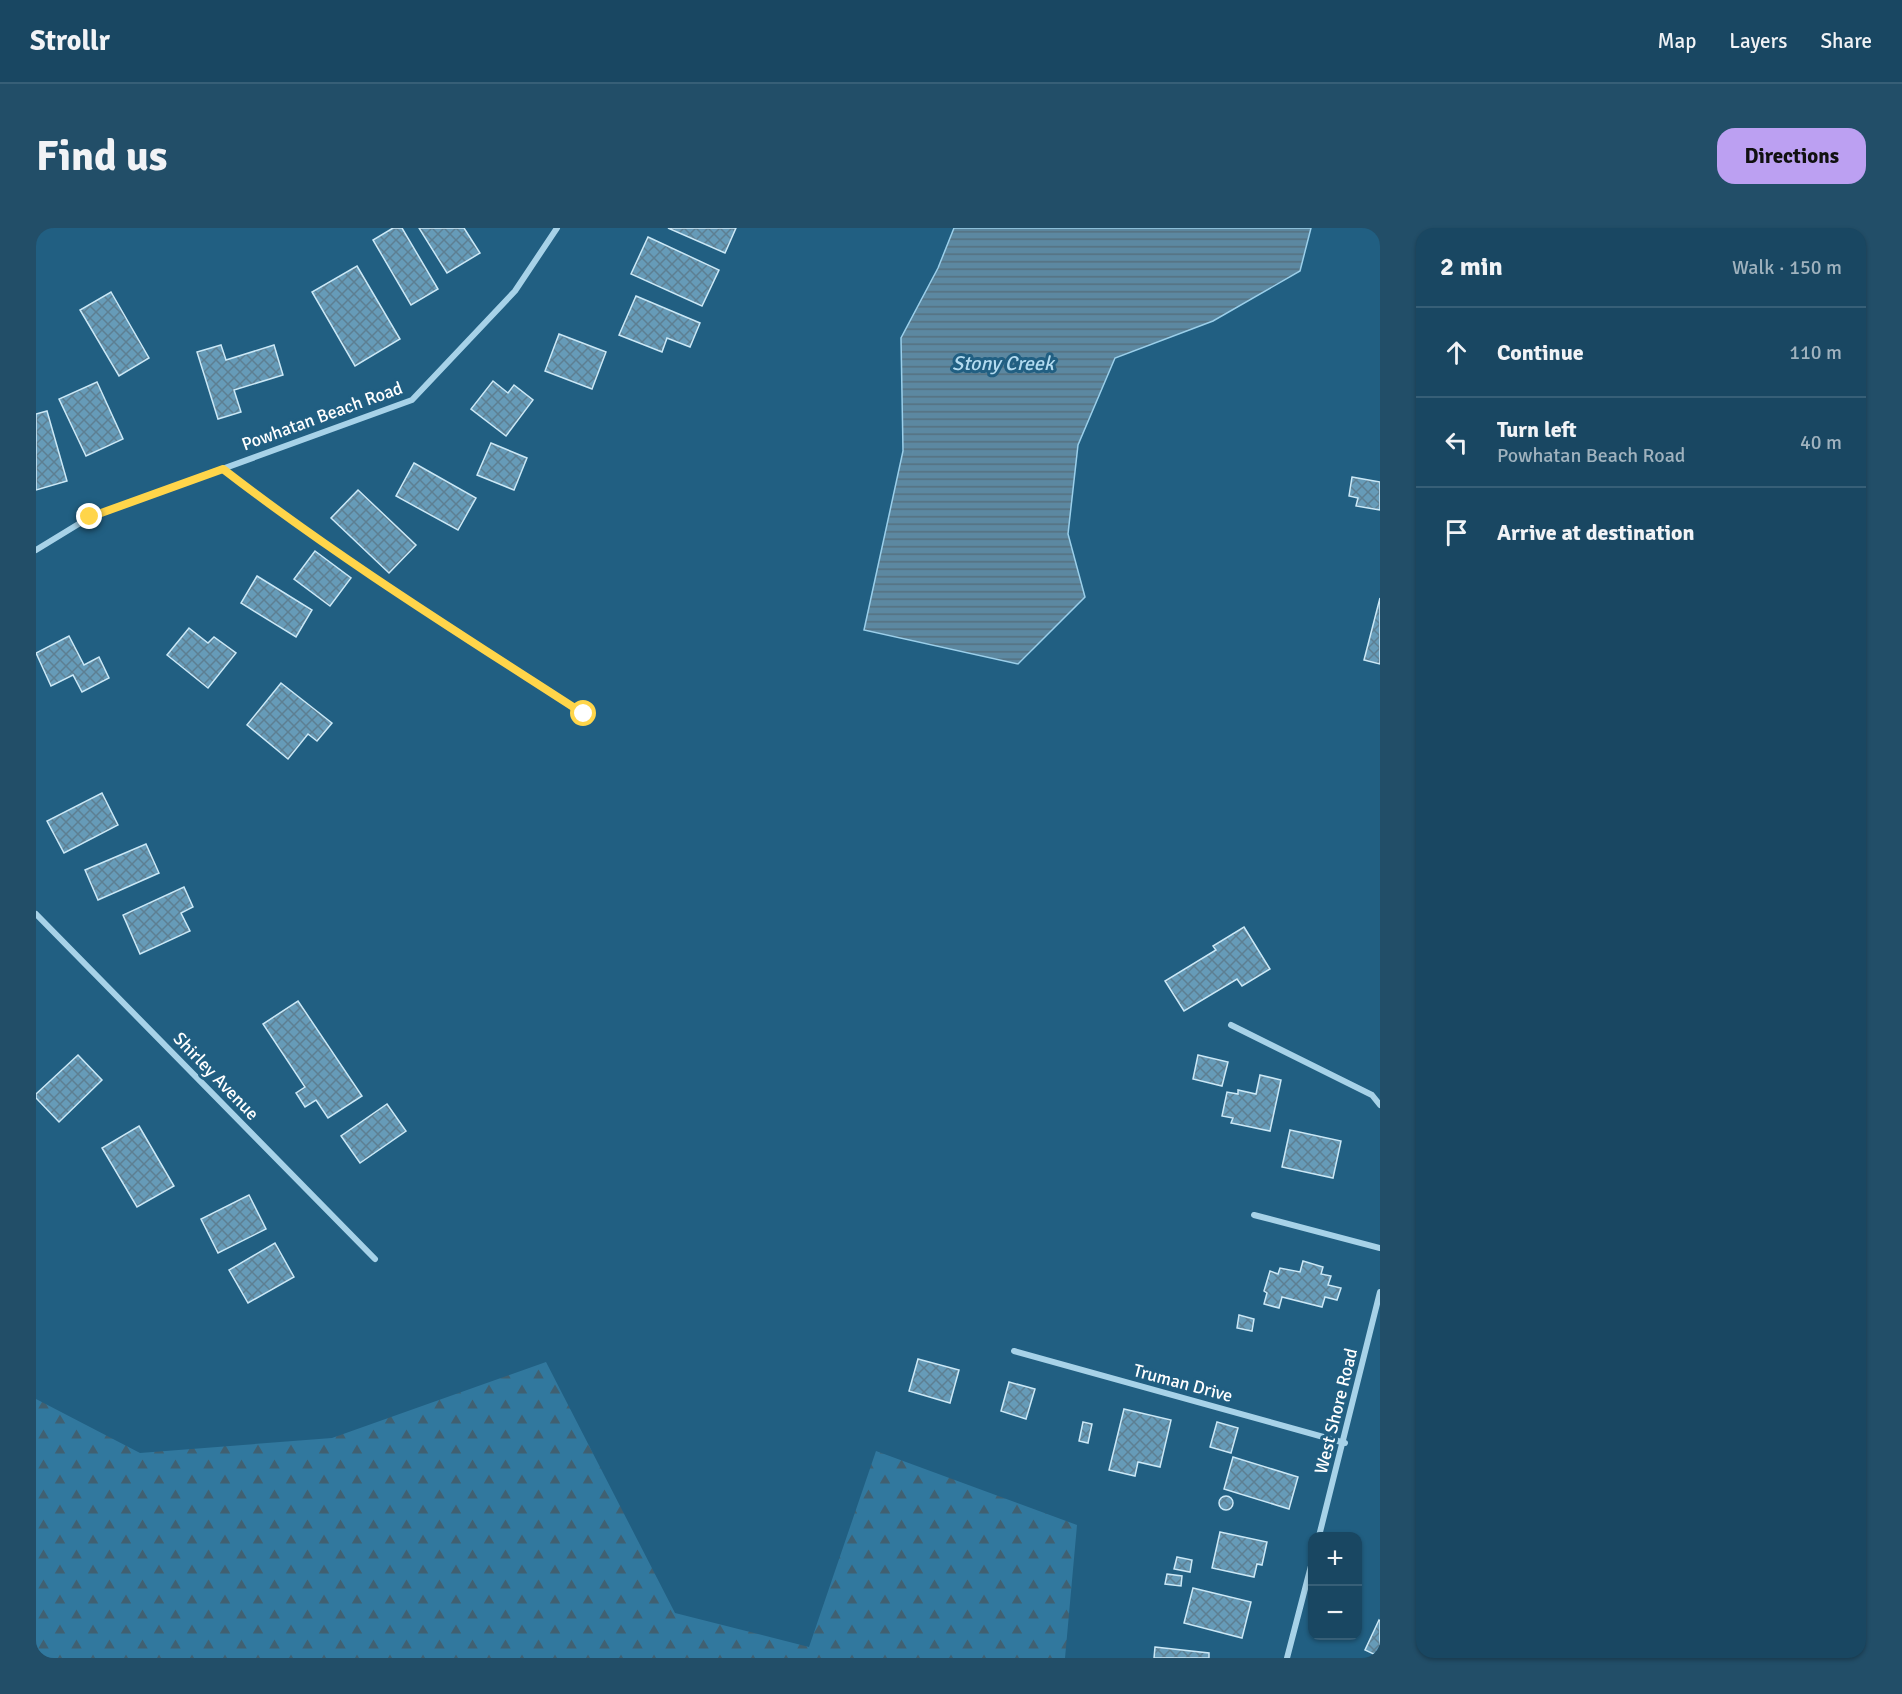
<!DOCTYPE html>
<html lang="en">
<head>
<meta charset="utf-8">
<style>
	body { margin:0; font-family:Signika,sans-serif; background:#224e68; color:#f1f3f6 }
	.controls { position:absolute; right:18px; bottom:18px; display:grid; overflow:hidden; border-radius:12px; box-shadow:0 2px 4px #0004 }
	.controls button { width:54px; height:54px; display:grid; place-items:center; padding:0; border:0; border-bottom:2px solid #375f77; background:#194762; color:#f1f3f6; font:30px sans-serif }
	.stop { position:absolute; width:18px; height:18px; margin:-14px; border:4px solid #ffd54a; border-radius:50%; background:#fff }
	.stop.end { background:#ffd54a; border-color:#fff; box-shadow:0 2px 6px #0008 }
	.list { margin:0; padding:0; list-style:none }
	h2 { display:flex; justify-content:space-between; align-items:center; height:78px; margin:0; padding:0 24px; font-size:26px }
	h2 small { font-size:20px; font-weight:400; color:#9fb2be }
	.list li { display:grid; grid-template-columns:39px 1fr auto; gap:18px; align-items:center; box-sizing:border-box; height:90px; padding:0 24px; border-top:2px solid #375f77 }
	.list b { display:block; font-size:22px; white-space:nowrap }
	.list p { margin:0; font-size:20px; white-space:nowrap; color:#9fb2be }
	.list em { font-size:20px; font-style:normal; color:#9fb2be }
	.icon { flex:none; width:33px; height:33px; fill:none; stroke:currentColor; stroke-width:2; stroke-linecap:round; stroke-linejoin:round }
	.map { position:relative; flex:none; width:1344px; height:1430px; overflow:hidden; border-radius:18px }
	header { display:flex; align-items:center; gap:36px; box-sizing:border-box; height:84px; padding:0 30px; background:#194762; border-bottom:2px solid #375f77 }
	header strong { font-size:28px }
	nav { display:flex; gap:33px; margin-inline-start:auto; font-size:21px }
	.intro { display:flex; align-items:center; justify-content:space-between; box-sizing:border-box; height:144px; padding:0 36px }
	h1 { margin:0; font-size:42px }
	.button { padding:15px 27px; border-radius:18px; background:#bca0f2; color:#111; font-size:21px; font-weight:700 }
	main { display:flex; gap:36px; padding:0 36px }
	aside { flex:1; background:#194762; border-radius:18px; box-shadow:0 2px 4px #0004 }
	.map>svg:first-child { display:block }
</style>
</head>
<body>
<header>
<strong>Strollr</strong>
<nav><a>Map</a><a>Layers</a><a>Share</a></nav>
</header>
<div class="intro"><h1>Find us</h1><a class="button">Directions</a></div>
<main>
<div class="map">
<svg width="1344" height="1430" viewBox="0 0 1344 1430">
	<defs>
		<pattern id="forest-firs" width="22" height="20" patternUnits="userSpaceOnUse" patternTransform="scale(1.5)"><rect width="22" height="20" fill="#31789e"/><path d="M5 1l3.5 6h-7zM16 11l3.5 6h-7z" fill="#406071"/></pattern>
		<pattern id="water-rules" width="6" height="5" patternUnits="userSpaceOnUse" patternTransform="scale(1.5)"><rect width="6" height="5" fill="#5c88a1"/><path d="M0 2.5h6" fill="none" stroke="#56707f"/></pattern>
		<pattern id="building-cross-hatch" width="8" height="8" patternUnits="userSpaceOnUse" patternTransform="scale(1.5)"><rect width="8" height="8" fill="#669bb8"/><path d="M0 0l8 8M0 8l8-8" fill="none" stroke="#5d7f92"/></pattern>
	</defs>
	<rect width="100%" height="100%" fill="#215f82"/>
	<polygon fill="url(#forest-firs)" points="510,1134 639,1385 773,1419 840,1223 1041,1297 1029,1430 0,1430 0,1171 104,1225 296,1210"/>
	<polygon fill="url(#water-rules)" stroke="#9bcfea" stroke-width="1.5" points="918,0 1275,0 1264,43 1177,93 1079,130 1042,217 1032,306 1049,369 982,436 828,402 867,223 865,110 902,40"/>
	<g fill="url(#building-cross-hatch)" stroke="#cbe8f6" stroke-width="1.5">
		<polygon points="357,0 366,0 402,61 375,77 337,12"/>
		<polygon points="383,0 428,0 444,25 411,45"/>
		<polygon points="632,0 700,0 689,25"/>
		<polygon points="612,9 683,42 666,78 595,46"/>
		<polygon points="321,38 364,111 319,138 276,64"/>
		<polygon points="75,64 113,130 83,148 44,82"/>
		<polygon points="600,68 664,95 654,119 631,110 626,124 583,107"/>
		<polygon points="523,106 570,124 556,161 509,143"/>
		<polygon points="185,117 190,132 238,117 247,147 198,162 205,184 182,191 161,124"/>
		<polygon points="457,153 472,165 478,157 497,172 470,208 435,181"/>
		<polygon points="61,154 87,211 50,228 23,171"/>
		<polygon points="11,183 31,253 0,262 0,186"/>
		<polygon points="455,215 491,230 478,262 441,247"/>
		<polygon points="378,235 440,270 422,302 360,268"/>
		<polygon points="1316,249 1344,254 1344,282 1320,278 1322,270 1313,268"/>
		<polygon points="322,262 380,317 353,345 295,290"/>
		<polygon points="279,323 315,350 294,378 258,351"/>
		<polygon points="221,348 276,382 260,409 205,375"/>
		<polygon points="1344,370 1344,436 1328,432"/>
		<polygon points="153,400 172,415 178,409 200,425 172,460 131,427"/>
		<polygon points="33,408 48,437 63,429 73,450 46,464 37,447 15,458 0,425"/>
		<polygon points="245,455 296,495 281,513 272,506 252,531 211,497"/>
		<polygon points="66,565 82,597 28,625 11,593"/>
		<polygon points="110,616 123,645 62,672 49,642"/>
		<polygon points="148,659 157,679 145,685 154,703 104,726 87,687"/>
		<polygon points="1208,699 1234,741 1206,758 1201,751 1148,783 1129,753 1180,722 1177,718"/>
		<polygon points="262,773 326,868 292,890 280,872 269,879 260,865 269,859 227,796"/>
		<polygon points="42,827 66,852 23,894 0,870 0,866"/>
		<polygon points="1162,827 1192,834 1186,858 1157,851"/>
		<polygon points="1224,847 1245,852 1234,903 1195,895 1197,890 1186,888 1191,864 1202,866 1202,862 1220,866"/>
		<polygon points="351,876 370,903 324,935 305,908"/>
		<polygon points="103,898 138,958 101,979 66,920"/>
		<polygon points="1254,902 1305,913 1297,950 1246,939"/>
		<polygon points="213,967 230,1001 182,1025 165,991"/>
		<polygon points="239,1015 258,1049 212,1075 193,1042"/>
		<polygon points="1267,1033 1287,1039 1285,1046 1295,1048 1292,1057 1305,1060 1301,1072 1289,1069 1286,1079 1246,1069 1243,1080 1228,1076 1231,1065 1228,1063 1234,1043 1242,1046 1244,1040 1264,1044"/>
		<polygon points="1203,1087 1218,1091 1216,1103 1201,1100"/>
		<polygon points="882,1131 923,1142 914,1175 873,1163"/>
		<polygon points="973,1154 999,1161 990,1191 965,1183"/>
		<polygon points="1088,1181 1135,1192 1124,1239 1102,1234 1099,1248 1073,1242"/>
		<polygon points="1047,1194 1056,1196 1052,1215 1043,1213"/>
		<polygon points="1181,1194 1202,1200 1195,1225 1174,1219"/>
		<polygon points="1197,1229 1262,1249 1253,1281 1188,1261"/>
		<circle cx="1190" cy="1275" r="7"/>
		<polygon points="1184,1304 1231,1314 1226,1337 1221,1336 1218,1349 1176,1340"/>
		<polygon points="1141,1329 1156,1332 1154,1344 1138,1341"/>
		<polygon points="1131,1346 1146,1348 1145,1358 1129,1356"/>
		<polygon points="1157,1360 1215,1374 1206,1410 1148,1395"/>
		<polygon points="1343,1392 1344,1393 1344,1429 1329,1422"/>
		<polygon points="1119,1419 1173,1425 1173,1430 1118,1430"/>
	</g>
	<g fill="none" stroke-linecap="round" stroke-linejoin="round">
		<path stroke="#a7d2e8" stroke-width="4.5" d="M187,241C302,330 426,407 548,486"/>
		<g stroke="#a7d2e8" stroke-width="6">
			<polyline points="0,322 54,289 376,172 479,63 521,0"/>
			<polyline points="0,686 339,1031"/>
			<polyline points="1195,797 1336,867 1344,877"/>
			<polyline points="1218,987 1344,1020"/>
			<polyline points="978,1123 1309,1215"/>
			<polyline points="1283,1308 1344,1064"/>
			<polyline points="1251,1430 1276,1334"/>
		</g>
	</g>
	<g fill="none" stroke-linecap="round" stroke-linejoin="round">
		<path stroke="#ffd54a" stroke-width="8" d="M54,289L187,241C302,330 426,407 548,486"/>
	</g>
	<g text-anchor="middle" stroke-width="6" stroke-linejoin="round" paint-order="stroke">
		<g font-size="18" fill="#fff" stroke="#215f82">
			<text transform="translate(286 188) rotate(-20)" y="6">Powhatan Beach Road</text>
			<text transform="translate(180 848) rotate(46)" y="6">Shirley Avenue</text>
			<text transform="translate(1147 1155) rotate(15)" y="6">Truman Drive</text>
			<text transform="translate(1300 1183) rotate(-76)" y="6">West Shore Road</text>
		</g>
		<g font-size="20" font-style="italic" fill="#b3dbf0" stroke="#215f82">
			<text x="967" y="142">Stony Creek</text>
		</g>
	</g>
</svg>
<div class="controls">
<button>+</button>
<button>−</button>
</div>
<div class="stop" style="left:548px;top:486px"></div>
<div class="stop end" style="left:54px;top:289px"></div>
</div>
<aside>
<h2>2 min<small>Walk · 150 m</small></h2>
<ul class="list">
<li><svg class="icon" aria-label="ahead" viewBox="0 0 24 24"><path d="M12 20V5M6 11l6-6 6 6"/></svg><div><b>Continue</b></div><em>110 m</em></li>
<li><svg class="icon" aria-label="left" viewBox="0 0 24 24"><path d="M17 20v-9H6M10 6l-5 5 5 5"/></svg><div><b>Turn left</b><p>Powhatan Beach Road</p></div><em>40 m</em></li>
<li><svg class="icon" aria-label="arrive" viewBox="0 0 24 24"><path d="M6 21V4h12l-3 4 3 4H6"/></svg><div><b>Arrive at destination</b></div></li>
</ul>
</aside>
</main>
</body>
</html>
